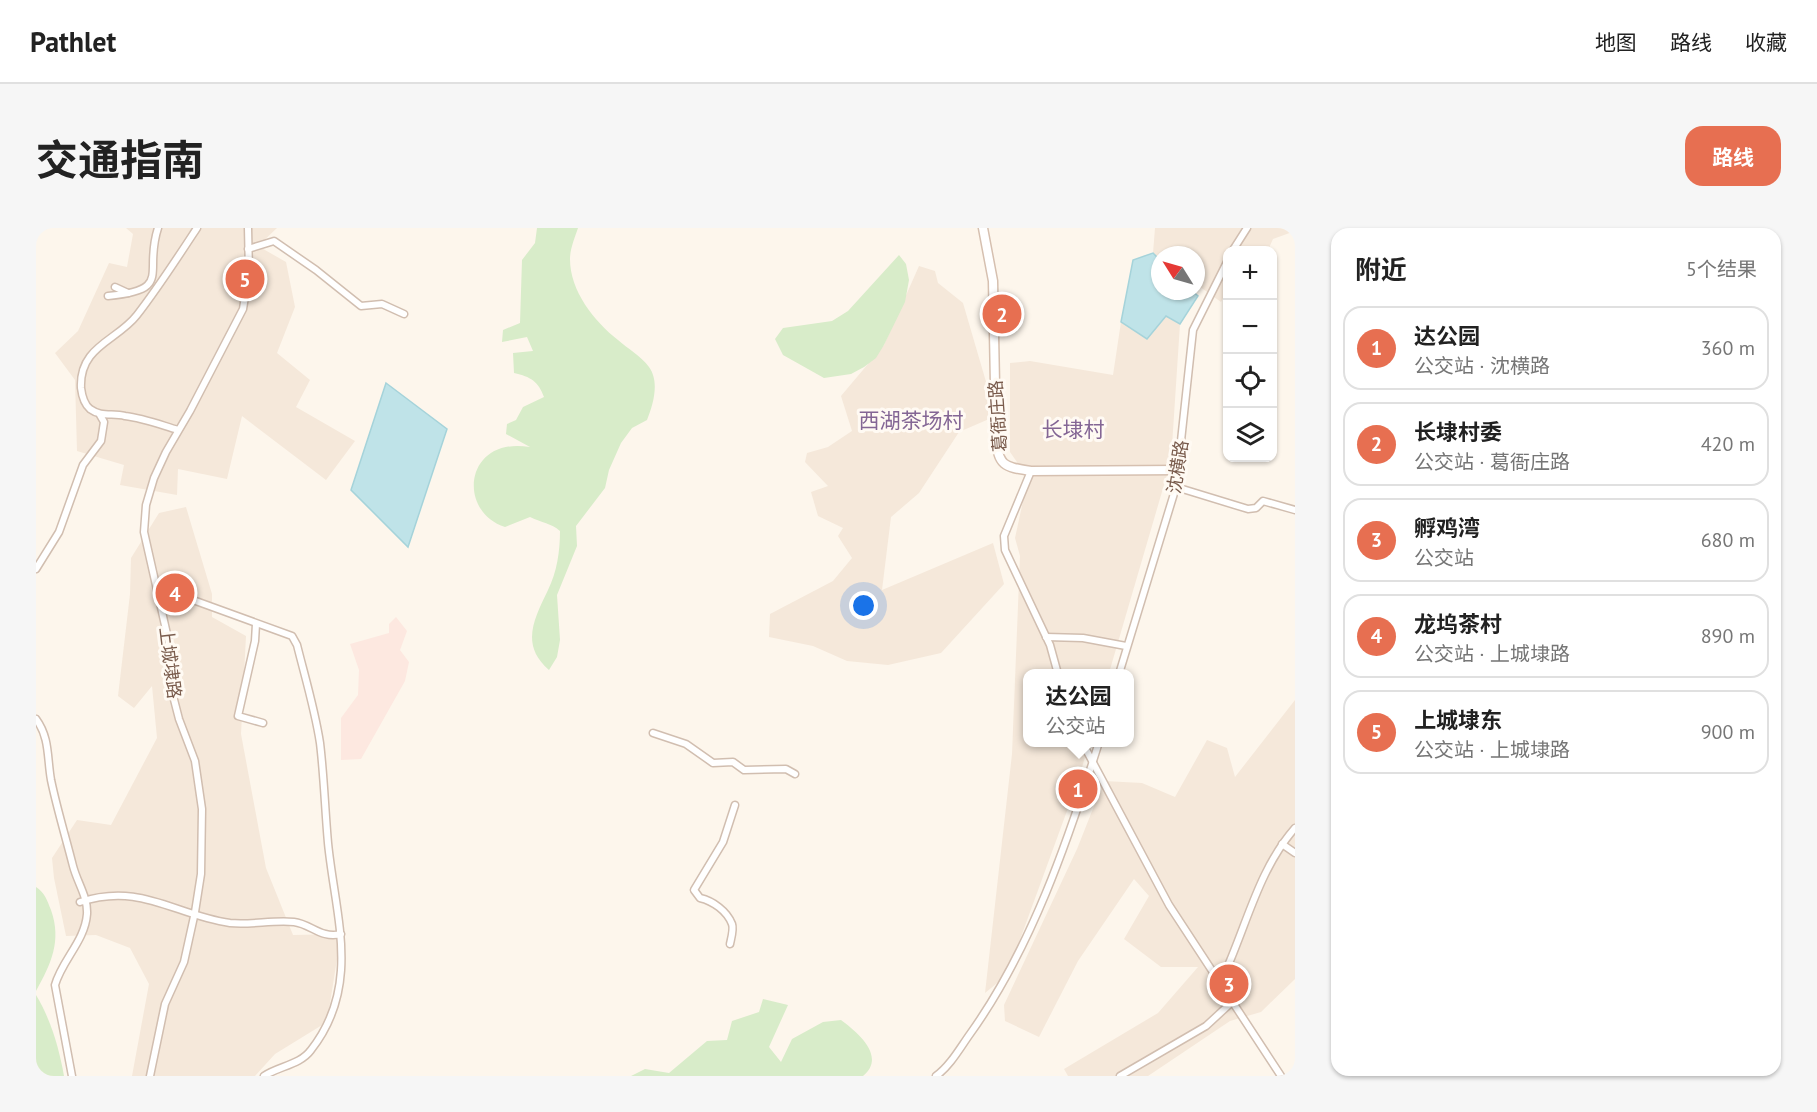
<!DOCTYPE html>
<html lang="zh">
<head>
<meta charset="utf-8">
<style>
	body { margin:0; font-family:"PT Sans","Noto Sans SC",sans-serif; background:#f6f6f6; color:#222 }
	.controls { position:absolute; right:18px; top:18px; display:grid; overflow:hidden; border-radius:12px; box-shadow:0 2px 4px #0004 }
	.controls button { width:54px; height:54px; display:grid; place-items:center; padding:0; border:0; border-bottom:2px solid #e0e0e0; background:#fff; color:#222; font:30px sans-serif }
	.compass { position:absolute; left:1115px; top:18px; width:54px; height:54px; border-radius:50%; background:#fff; box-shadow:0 2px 4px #0004; rotate:307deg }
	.you { position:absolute; left:828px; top:378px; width:21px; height:21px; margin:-15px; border:4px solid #fff; border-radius:50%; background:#1a73e8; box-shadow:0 0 0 9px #1a73e833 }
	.badge { display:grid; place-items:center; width:39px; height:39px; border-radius:50%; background:#e76f51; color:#fff; font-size:20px; font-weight:700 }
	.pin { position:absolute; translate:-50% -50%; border:3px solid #fff; box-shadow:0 2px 6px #0006 }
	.popup { position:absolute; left:987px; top:441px; width:111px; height:78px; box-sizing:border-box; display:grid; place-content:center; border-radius:12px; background:#fff; filter:drop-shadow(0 2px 4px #0005); font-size:20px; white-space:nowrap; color:#767676 }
	.popup b { font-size:22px; color:#222 }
	.popup::after { content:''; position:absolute; left:50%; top:100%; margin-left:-12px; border:12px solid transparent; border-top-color:#fff }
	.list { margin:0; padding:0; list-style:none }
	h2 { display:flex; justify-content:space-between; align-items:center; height:78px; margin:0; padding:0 24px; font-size:26px }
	h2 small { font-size:20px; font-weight:400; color:#767676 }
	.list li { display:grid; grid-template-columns:39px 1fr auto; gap:18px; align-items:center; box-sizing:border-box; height:84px; margin:0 12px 12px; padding:0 12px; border:2px solid #e0e0e0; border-radius:18px }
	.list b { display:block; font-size:22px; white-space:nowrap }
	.list p { margin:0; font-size:20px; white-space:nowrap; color:#767676 }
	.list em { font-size:20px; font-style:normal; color:#767676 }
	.icon { flex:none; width:33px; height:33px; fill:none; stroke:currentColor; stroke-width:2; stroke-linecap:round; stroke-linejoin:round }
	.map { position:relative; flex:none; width:1259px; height:848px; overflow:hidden; border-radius:18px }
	header { display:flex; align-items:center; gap:36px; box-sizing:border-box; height:84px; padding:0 30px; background:#fff; border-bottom:2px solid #e0e0e0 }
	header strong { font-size:28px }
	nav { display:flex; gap:33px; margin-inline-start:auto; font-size:21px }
	.intro { display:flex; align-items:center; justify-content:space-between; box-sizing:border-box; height:144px; padding:0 36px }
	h1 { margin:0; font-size:42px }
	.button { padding:15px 27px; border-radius:18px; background:#e76f51; color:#fff; font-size:21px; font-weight:700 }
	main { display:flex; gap:36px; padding:0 36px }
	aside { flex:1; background:#fff; border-radius:18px; box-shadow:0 2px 4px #0004 }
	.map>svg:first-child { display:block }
</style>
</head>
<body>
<header>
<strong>Pathlet</strong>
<nav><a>地图</a><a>路线</a><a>收藏</a></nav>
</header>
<div class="intro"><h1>交通指南</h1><a class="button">路线</a></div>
<main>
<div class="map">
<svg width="1259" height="848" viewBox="0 0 1259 848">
	<rect width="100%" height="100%" fill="#fdf6ec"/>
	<g fill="#f5e8da">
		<polygon points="90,0 241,0 222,18 250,34 259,79 241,125 274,152 260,179 319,213 290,252 206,188 191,251 142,241 141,267 84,257 88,237 41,223 39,152 19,125 42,103 73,35 91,39 97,6"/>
		<polygon points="1119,0 1259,0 1259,3 1237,11 1232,22 1192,22 1191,62 1185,74 1160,56 1160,27 1124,27 1124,30 1117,25"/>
		<polygon points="883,38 899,43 902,55 927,75 960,188 923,204 883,265 855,289 846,362 957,315 968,356 905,425 852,437 811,433 777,418 733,409 734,386 797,353 816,330 802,308 807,300 782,288 775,264 792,258 769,234 771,225 792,219 816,203 805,168 848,117"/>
		<polygon points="1130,88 1144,96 1135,233 1073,445 991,446 991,514 1053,515 1043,550 971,747 949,765 976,526 984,328 979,310 992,250 974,224 974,135 994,133 1077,147 1085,94 1111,111"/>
		<polygon points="150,279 176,366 176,389 210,408 205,506 230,640 257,707 305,706 291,794 239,826 219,848 96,848 113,756 94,720 60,707 30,708 18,650 16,630 41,592 75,597 121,510 116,458 98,480 82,468 94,366 95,330 123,285"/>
		<polygon points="1259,472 1259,751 1225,784 1194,793 1112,848 1032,848 1028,841 1122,785 1162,739 1125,739 1088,711 1113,668 1098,651 1042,733 1003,809 969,793 968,777 1041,621 1068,553 1106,555 1139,569 1171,512 1191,520 1199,549"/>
	</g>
	<polygon fill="#fde8e0" points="360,389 371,403 364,422 373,434 369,453 325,531 305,532 305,490 322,467 323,442 314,416 353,405 353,396"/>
	<g fill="#d8ecc9">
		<path d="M501,0H542C539,9 534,21 534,31C534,63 558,93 582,112C592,121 605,128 613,139C624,154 617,177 611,192L596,200L585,215L573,242L569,260L540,298L541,318L521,367L524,412L521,429L513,442C484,417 498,391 512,362C521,344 524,323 524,303C515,295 506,295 494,289L469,299C420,283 429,208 494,219L470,206L471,196L480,192L487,179L508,169C502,153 495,149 478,145L477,125L497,123L491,109L466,114L467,102L484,95L486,32L499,15Z"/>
		<polygon points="863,27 870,36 873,52 869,74 848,117 840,130 828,139 815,146 788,150 747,127 739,111 747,100 796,93 812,83"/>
		<path d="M0,659C9,665 11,672 15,682C26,713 15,736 0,763Z"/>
		<path d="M0,767C15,792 23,820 28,848H0Z"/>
		<path d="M727,771L752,777L733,819L745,834L756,811L787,794L805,792C821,804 851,828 827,848H595L609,841L633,845L671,813L691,812L696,793L723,784Z"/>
	</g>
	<g fill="#bfe3e8" stroke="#a5d3da" stroke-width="1.5">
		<polygon points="1117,25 1124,32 1124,63 1156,63 1162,68 1144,96 1130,88 1111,111 1085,94 1097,32"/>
		<polygon points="350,155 411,201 372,319 315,262"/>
	</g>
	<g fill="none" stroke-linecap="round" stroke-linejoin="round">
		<defs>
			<g id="street">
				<polyline points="212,21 238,13 280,42 325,78 346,76 368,86"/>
				<polyline points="1197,22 1211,0"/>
				<polyline points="79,59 92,65"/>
				<path d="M72,68C138,62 107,45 122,0"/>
				<path d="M142,202C125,197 107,190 89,188C76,185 65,189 54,181C48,176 46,168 45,160C43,118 81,113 101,87C122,60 142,29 161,0"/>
				<polyline points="995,243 968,308 969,322 1014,417 1022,446"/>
				<polyline points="1140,259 1212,281 1220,280 1227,273 1259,282"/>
				<polyline points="0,341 23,304 47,237 65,213 68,194 64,187"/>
				<path d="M123,366L157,372L256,408L261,417C269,449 279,482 284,515C288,548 289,582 292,615C299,687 326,757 275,822C264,837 243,838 228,848"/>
				<polyline points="220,396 219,413 202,488 227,495"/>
				<polyline points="1010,409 1047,410 1090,418"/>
				<polyline points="1083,446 1140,259 1157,102 1192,32"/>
				<path d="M0,491C14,510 11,530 15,552C21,581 30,610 37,638C41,654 52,669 51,686C49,713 26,732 19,757L36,848"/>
				<polyline points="617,505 650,516 677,535 697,534 708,542 750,541 759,546"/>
				<polyline points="1046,514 1133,677 1245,848"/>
				<polyline points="1246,616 1259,625"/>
				<path d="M44,674C105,654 138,687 194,695C216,697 236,692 258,694C275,696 285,711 305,706"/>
				<path d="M694,716C695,711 698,701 696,696C691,683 677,673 664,670L658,662L687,614L699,577"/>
				<path d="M1182,749L1191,740C1212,692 1224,640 1259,600"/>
				<polyline points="114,848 129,776 148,734 159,684 165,646 166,581 159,533 143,491 134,456 133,415 108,304 110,277 118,250 130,224 154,183 207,81 213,44 212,0"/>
				<path d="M900,848C914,838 924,820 934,806C995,721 1032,613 1063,514"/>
				<polyline points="1084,848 1170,798 1196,774"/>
			</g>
			<path id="secondary" d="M947,0L957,53L960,209C962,238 968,239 995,243L1143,242"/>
		</defs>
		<use href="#street" stroke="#d1beb0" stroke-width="9"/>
		<use href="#secondary" stroke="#d6c0b0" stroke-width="11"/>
		<use href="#street" stroke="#fff" stroke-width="6"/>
		<use href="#secondary" stroke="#fff" stroke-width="8"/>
	</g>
	<g text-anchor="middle" stroke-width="6" stroke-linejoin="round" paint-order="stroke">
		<g font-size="18" fill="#7a5c4d" stroke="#fffaf3">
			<text transform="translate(962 188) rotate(-94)" y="6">葛衙庄路</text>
			<text transform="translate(1142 239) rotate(-81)" y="6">沈横路</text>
			<text transform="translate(134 435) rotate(83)" y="6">上城埭路</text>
		</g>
		<g font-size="21" fill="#846695" stroke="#fffaf3">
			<text x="875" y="200">西湖茶场村</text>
			<text x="1037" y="209">长埭村</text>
		</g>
	</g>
</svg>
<div class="controls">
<button>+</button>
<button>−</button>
<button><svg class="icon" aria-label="locate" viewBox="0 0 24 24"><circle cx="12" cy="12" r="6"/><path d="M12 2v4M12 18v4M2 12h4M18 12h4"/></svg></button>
<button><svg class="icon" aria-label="layers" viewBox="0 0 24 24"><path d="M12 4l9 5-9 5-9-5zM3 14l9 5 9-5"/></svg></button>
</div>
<svg class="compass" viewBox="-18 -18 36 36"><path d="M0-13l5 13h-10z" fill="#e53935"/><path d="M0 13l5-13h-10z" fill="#767676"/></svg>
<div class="you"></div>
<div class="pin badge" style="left:1042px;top:561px">1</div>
<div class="popup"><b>达公园</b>公交站</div>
<div class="pin badge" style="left:966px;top:86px">2</div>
<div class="pin badge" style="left:1193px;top:756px">3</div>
<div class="pin badge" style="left:139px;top:365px">4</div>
<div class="pin badge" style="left:209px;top:51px">5</div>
</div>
<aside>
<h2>附近<small>5个结果</small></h2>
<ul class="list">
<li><span class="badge">1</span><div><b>达公园</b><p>公交站 · 沈横路</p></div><em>360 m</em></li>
<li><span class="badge">2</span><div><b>长埭村委</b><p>公交站 · 葛衙庄路</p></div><em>420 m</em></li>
<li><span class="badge">3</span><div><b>孵鸡湾</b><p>公交站</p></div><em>680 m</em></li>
<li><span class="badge">4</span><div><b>龙坞茶村</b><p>公交站 · 上城埭路</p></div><em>890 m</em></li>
<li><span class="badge">5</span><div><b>上城埭东</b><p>公交站 · 上城埭路</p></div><em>900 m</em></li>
</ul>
</aside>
</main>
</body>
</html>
